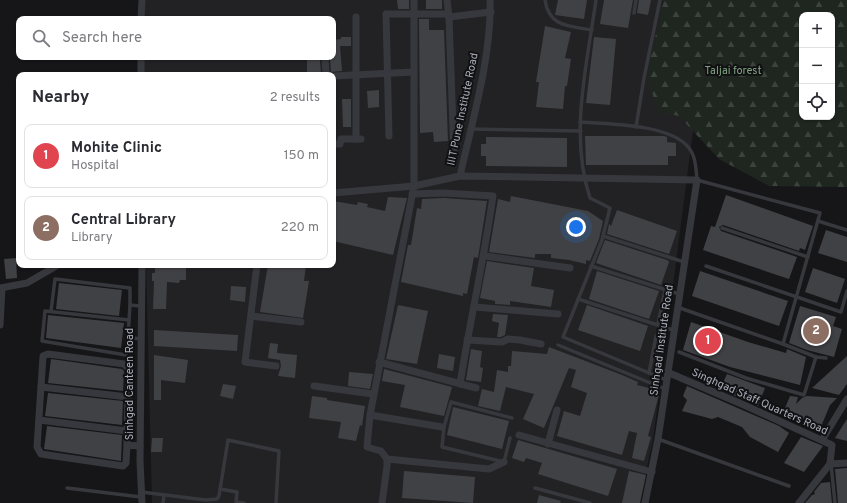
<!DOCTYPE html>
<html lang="en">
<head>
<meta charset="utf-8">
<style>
	body { margin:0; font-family:Overpass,sans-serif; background:#f2f2f3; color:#2b2b33 }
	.controls { position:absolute; right:12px; top:12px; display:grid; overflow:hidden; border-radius:8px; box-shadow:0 1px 3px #0004 }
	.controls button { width:36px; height:36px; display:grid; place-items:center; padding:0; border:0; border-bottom:1px solid #e1e1e2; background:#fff; color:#2b2b33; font:20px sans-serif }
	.you { position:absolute; left:576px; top:227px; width:14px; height:14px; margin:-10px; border:3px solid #fff; border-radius:50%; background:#1a73e8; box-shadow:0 0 0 6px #1a73e833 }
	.badge { display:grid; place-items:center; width:26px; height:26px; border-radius:50%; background:#db2777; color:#fff; font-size:13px; font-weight:700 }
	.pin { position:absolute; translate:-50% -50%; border:2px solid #fff; box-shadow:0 1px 4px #0006 }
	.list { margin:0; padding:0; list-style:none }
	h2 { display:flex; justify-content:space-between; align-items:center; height:52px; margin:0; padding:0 16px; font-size:17px }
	h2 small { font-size:13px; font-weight:400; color:#7c7c81 }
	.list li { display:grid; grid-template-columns:26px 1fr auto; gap:12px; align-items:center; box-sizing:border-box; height:64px; margin:0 8px 8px; padding:0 8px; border:1px solid #e1e1e2; border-radius:8px }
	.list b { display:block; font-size:15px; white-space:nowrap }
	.list p { margin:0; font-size:13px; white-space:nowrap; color:#7c7c81 }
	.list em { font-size:13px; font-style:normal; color:#7c7c81 }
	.icon { flex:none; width:22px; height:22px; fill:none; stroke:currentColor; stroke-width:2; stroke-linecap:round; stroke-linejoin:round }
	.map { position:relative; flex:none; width:847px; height:503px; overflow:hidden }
	.search { position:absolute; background:#fff; box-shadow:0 1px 3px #0004; left:16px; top:16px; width:320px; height:44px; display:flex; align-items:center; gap:10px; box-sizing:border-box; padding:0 14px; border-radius:8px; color:#7c7c81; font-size:15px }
	.panel { position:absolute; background:#fff; box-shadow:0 1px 3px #0004; left:16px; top:72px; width:320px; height:196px; border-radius:8px }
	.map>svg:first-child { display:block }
</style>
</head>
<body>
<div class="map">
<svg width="847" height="503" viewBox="0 0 847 503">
	<defs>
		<pattern id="forest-firs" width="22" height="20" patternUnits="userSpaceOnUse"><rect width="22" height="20" fill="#1e261f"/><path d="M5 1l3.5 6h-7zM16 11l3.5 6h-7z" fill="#3c433d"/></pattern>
	</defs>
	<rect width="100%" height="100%" fill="#161618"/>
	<polygon fill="#222225" points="140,0 710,0 653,440 639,503 152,503 146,265 333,265 333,75 142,75 142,57 333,57 333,19 141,19"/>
	<path fill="url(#forest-firs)" fill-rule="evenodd" d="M664,0H847V187L769,186L719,159L679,116L659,112L646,76ZM802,15H832V117H802Z"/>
	<g fill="#404145">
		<polygon points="397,0 409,0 409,9 398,9"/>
		<rect x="426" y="0" width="16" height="9"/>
		<polygon points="558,0 587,0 584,19 555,15"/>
		<polygon points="604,0 633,0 628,28 600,24"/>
		<polygon points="639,0 651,0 648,15 637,13"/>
		<polygon points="419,19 429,19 429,30 444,30 448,141 434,142 433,132 420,133"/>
		<polygon points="545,26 571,32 565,58 571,59 567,86 565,86 563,109 536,107 539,82 536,82"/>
		<polygon points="341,37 351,37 351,46 340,46 342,71 331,72 330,59 333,59 333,40 341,39"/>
		<polygon points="594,37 616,39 610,105 586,103"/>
		<polygon points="307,57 317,57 318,60 320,60 321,75 307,75"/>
		<polygon points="379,90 379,107 368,108 367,91"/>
		<polygon points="342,99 351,99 351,127 343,127"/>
		<polygon points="585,136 664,136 667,137 667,142 676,143 676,156 668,156 668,165 586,165"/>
		<polygon points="486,137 567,138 567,167 486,166 486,156 481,156 481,144 486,144"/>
		<polygon points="726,195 813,226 805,250 800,248 799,251 723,225 719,227 721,231 797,257 789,279 703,250 711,226 715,227"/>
		<polygon points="511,196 588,211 603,221 599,239 590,261 586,260 586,264 569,260 551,258 551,254 535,254 535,258 489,252 498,199 510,202"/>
		<polygon points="388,197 407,198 393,255 333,241 333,201 357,205 358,202 368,204 367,207 385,211"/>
		<polygon points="444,198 487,201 478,258 474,257 467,294 463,293 463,296 401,282 408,245 411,245 417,208 421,209 422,199"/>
		<polygon points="617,210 677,231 669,254 607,234 609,224 611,226"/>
		<polygon points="826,230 847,237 847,262 818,253"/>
		<polygon points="605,240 667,260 669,262 661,285 596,263"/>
		<polygon points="16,258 17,278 6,279 4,259"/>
		<polygon points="487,261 534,268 531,286 554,290 551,307 510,301 510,305 495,304 495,301 480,298"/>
		<polygon points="155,265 186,265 186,280 180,280 179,283 167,282 166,309 153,309 154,281 152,281 152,273 155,273"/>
		<polygon points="268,265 306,265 304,281 309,281 303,318 260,312"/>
		<polygon points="813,268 845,279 837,303 805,292"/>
		<polygon points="597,271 659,291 649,319 589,299"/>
		<polygon points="700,271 788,301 779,326 692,296"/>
		<polygon points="59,283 122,290 119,316 56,309"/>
		<polygon points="231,286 246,287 245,302 230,300"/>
		<polygon points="398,305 428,311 417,364 386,359"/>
		<polygon points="587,305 648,326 640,351 578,330"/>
		<polygon points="800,306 836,317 833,326 842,329 834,357 807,350 789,343"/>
		<polygon points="493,314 508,315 505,335 501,337 497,337 499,323 492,321"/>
		<polygon points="48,315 124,323 121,348 46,338"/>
		<polygon points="691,322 748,342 786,353 787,349 806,357 800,385 730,367 683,350"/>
		<polygon points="154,330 238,335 237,351 154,346"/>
		<polygon points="270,343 278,344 277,353 297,355 295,378 278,376 281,366 280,360 268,358"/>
		<polygon points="549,347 622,375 638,382 637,385 660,391 648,436 651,437 644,461 632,458 637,433 629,431 622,455 557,436 564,411 580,416 587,393 571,387 576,370 569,368 544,428 523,419 534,394 506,387 500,411 478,406 482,389 494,392 497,370 508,372 508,366 511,366 512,351 547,354"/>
		<polygon points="471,349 482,351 480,367 483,368 481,382 466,380"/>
		<polygon points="439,354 455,357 453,371 437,368"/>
		<polygon points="154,355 188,360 185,383 161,380 161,400 154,400"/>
		<polygon points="847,356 847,384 839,395 812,388"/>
		<polygon points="51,359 122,369 124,371 123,391 48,383"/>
		<polygon points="384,369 452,387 444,416 400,407 405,385 382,381"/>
		<polygon points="349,372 373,374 370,389 348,386"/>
		<polygon points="727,374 765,388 758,406 720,389"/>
		<polygon points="223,384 236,386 233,399 220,396"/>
		<polygon points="687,386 779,426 789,433 778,452 750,437 742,427 718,417 712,419 682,411 687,400 683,396"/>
		<polygon points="48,393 123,401 122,425 45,416"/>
		<polygon points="312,396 327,398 327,400 365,406 362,426 360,425 356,441 338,438 341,422 309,418"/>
		<polygon points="790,396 798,397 796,404 802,398 807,396 837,398 830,405 820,429 785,408"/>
		<polygon points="453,407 509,421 502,449 447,435"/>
		<polygon points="847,419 847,441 835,438"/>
		<polygon points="47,426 122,435 121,461 44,449"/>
		<polygon points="801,437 823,446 804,472 784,463"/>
		<polygon points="152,438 163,438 162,452 151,452"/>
		<polygon points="518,440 617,469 608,496 538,474 542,463 526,458 524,462 512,458"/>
		<polygon points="847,468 847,503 838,503 835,469"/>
		<polygon points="404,471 475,477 473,503 402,498"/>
		<polygon points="629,471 646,475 640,503 622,503"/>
		<polygon points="830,482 832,503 805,503 812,495 815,494 814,492 821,483"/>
		<polygon points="539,495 561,501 560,503 537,503"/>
	</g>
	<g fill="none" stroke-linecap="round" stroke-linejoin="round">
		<g stroke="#37383d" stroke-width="3.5">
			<path d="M545,0C549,27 569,26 592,30"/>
			<path d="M596,0C587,64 569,135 590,198L610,208L602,240L563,337L666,380"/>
			<polyline points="634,13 636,0"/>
			<path d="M580,122C608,124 671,124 689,148C696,157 696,170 697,180L820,213L783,344L677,307"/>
			<polyline points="636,127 644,78 660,0"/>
			<polyline points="471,129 581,131"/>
			<polyline points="818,221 847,230"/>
			<polyline points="722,228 808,257"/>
			<polyline points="603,236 684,262"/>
			<polyline points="591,266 679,294"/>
			<polyline points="706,266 841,312 847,291"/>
			<polyline points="578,299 673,330"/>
			<polyline points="130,305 128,337 140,339"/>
			<polyline points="51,311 55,279 130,288 130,305 140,306"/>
			<polyline points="658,324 665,290"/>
			<polyline points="128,337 126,355 42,341 45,311 129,320"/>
			<polyline points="558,345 665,389"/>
			<polyline points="679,352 746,378 804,395 816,357 783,344"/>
			<polyline points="816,357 826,358"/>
			<polyline points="649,373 656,336"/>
			<polyline points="442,427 444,427 442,447 504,462 510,438"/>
			<polyline points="444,427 451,402 512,418"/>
			<polyline points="658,439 789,486"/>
			<polyline points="831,464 835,503"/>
			<polyline points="67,488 141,497"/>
			<polyline points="535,488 590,503"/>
			<polyline points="220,489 237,492 236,502 244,503"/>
			<polyline points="141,492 206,500 217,499 219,496 228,440 279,451 276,503"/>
			<polyline points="163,503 164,495"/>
		</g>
		<g stroke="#37383d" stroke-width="7">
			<polyline points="414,0 414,186 370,415 442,427"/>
			<polyline points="447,0 449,17 454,157"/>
			<polyline points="356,17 356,139"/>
			<polyline points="449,17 491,12"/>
			<polyline points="141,19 142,0"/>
			<polyline points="325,57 326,75"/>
			<polyline points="141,75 141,57"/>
			<polyline points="333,76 414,72"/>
			<polyline points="389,136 386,14 448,14"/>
			<polyline points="333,144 340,144 341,139 361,139"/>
			<path d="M460,176C472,122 492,55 490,0"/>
			<polyline points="333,193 414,186 460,176 697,180 658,439 645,503"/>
			<path d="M412,194L444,193L493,196C484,259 470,321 460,384"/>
			<polyline points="485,256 570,268"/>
			<polyline points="257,265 245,362 276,366"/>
			<polyline points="0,288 27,283 58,265"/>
			<polyline points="475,307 558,314"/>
			<polyline points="251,316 301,322"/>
			<polyline points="0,325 2,288"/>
			<polyline points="467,340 502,342 508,339 520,340 541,344"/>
			<polyline points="379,362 476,388"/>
			<polyline points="667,372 744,405 832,445 830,464"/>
			<polyline points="314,386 373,394"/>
			<polyline points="41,387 128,397"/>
			<polyline points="370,415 367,447 381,451 387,459 387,466 382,503"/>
			<polyline points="39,420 127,431 127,445"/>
			<polyline points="127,431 129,369 124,364 48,354 43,356 37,447 41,454 123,466 126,463 127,445 140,446"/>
			<polyline points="519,435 652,472"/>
			<polyline points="822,440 847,399"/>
			<polyline points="548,444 557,410"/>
			<polyline points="387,459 489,469 504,462"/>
			<polyline points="830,464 847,463"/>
			<polyline points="142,503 140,461 142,265"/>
			<polyline points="799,503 830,464"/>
		</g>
	</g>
	<g text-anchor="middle" stroke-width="4" stroke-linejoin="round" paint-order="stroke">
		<g font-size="11" fill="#7fa381" stroke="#111113">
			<text x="733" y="74">Taljai forest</text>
		</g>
		<g font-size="11" fill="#a8adb8" stroke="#111113">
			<text transform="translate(462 109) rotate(-78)" y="4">IIIT Pune Institute Road</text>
			<text transform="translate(661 340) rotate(-82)" y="4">Sinhgad Institute Road</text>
			<text transform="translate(129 384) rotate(-90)" y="4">Sinhgad Canteen Road</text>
			<text transform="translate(760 401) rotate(24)" y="4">Singhgad Staff Quarters Road</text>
		</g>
	</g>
</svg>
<div class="controls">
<button>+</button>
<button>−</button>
<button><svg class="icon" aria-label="locate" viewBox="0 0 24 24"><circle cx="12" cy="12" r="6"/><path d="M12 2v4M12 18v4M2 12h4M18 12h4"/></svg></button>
</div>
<div class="you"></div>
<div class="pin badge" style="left:708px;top:341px;background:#e0444e">1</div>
<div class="pin badge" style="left:816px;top:331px;background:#8d6e63">2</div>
<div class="search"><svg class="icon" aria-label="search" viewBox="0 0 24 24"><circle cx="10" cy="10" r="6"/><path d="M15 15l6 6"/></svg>Search here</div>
<section class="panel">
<h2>Nearby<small>2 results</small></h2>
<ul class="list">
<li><span class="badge" style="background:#e0444e">1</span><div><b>Mohite Clinic</b><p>Hospital</p></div><em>150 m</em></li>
<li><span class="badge" style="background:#8d6e63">2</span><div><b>Central Library</b><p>Library</p></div><em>220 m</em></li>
</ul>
</section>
</div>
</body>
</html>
